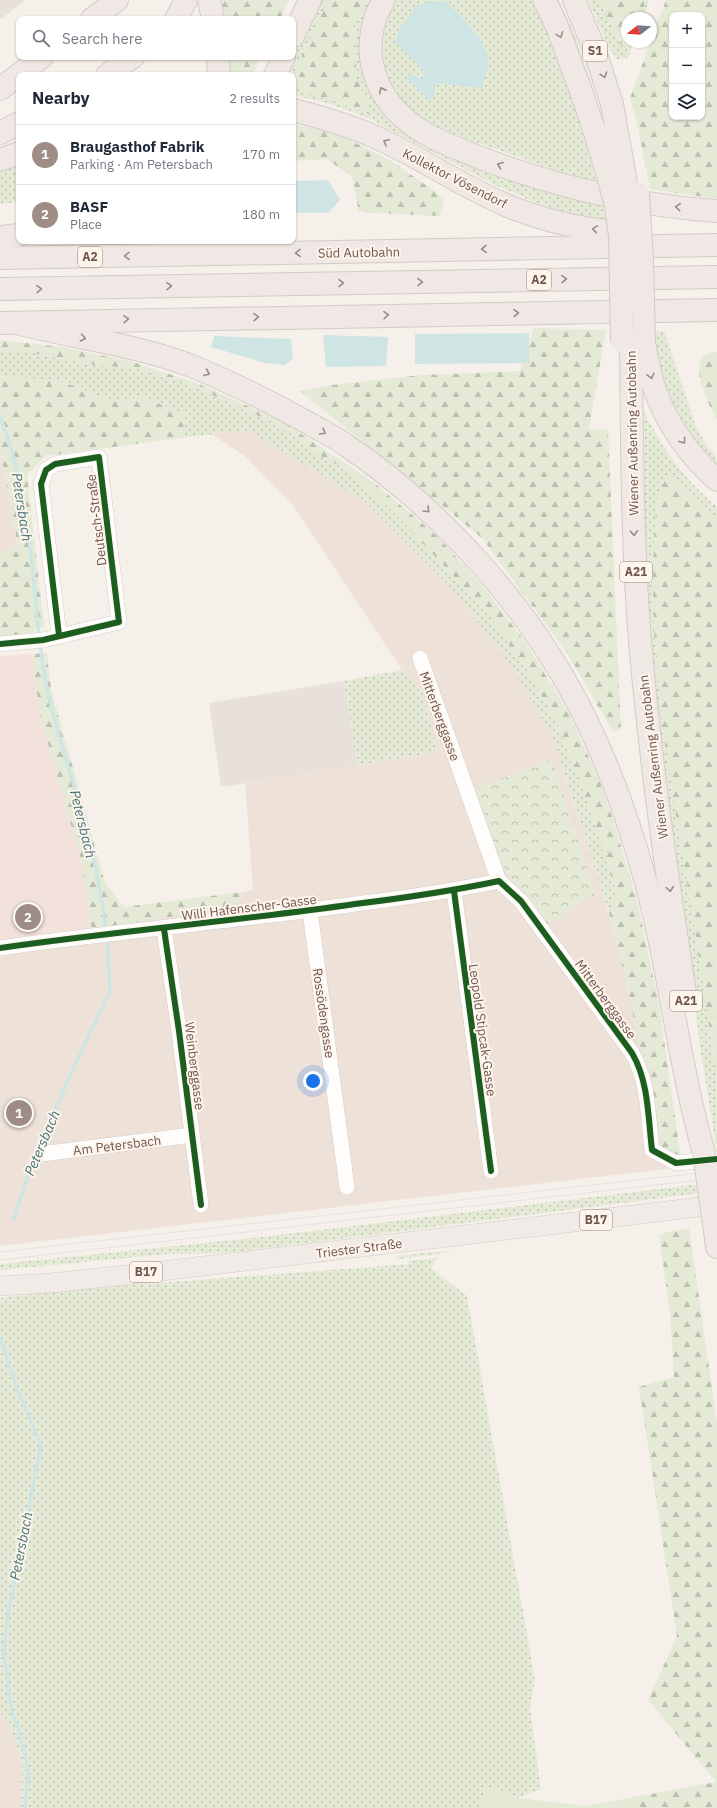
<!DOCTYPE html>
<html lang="en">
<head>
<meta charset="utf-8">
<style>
	body { margin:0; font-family:"IBM Plex Sans",sans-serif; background:#f6f6f7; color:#1f2937 }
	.controls { position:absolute; right:12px; top:12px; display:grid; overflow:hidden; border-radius:8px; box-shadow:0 1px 3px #0004 }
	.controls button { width:36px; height:36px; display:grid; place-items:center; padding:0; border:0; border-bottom:1px solid #e0e1e3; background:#fff; color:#1f2937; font:20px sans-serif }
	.compass { position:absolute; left:621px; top:12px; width:36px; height:36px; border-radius:50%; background:#fff; box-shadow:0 1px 3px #0004; rotate:253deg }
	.you { position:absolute; left:313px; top:1081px; width:14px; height:14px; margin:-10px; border:3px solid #fff; border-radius:50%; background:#1a73e8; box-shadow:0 0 0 6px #1a73e833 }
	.badge { display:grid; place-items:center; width:26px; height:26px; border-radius:50%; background:#9f8c85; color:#fff; font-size:13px; font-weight:700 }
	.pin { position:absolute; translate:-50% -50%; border:2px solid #fff; box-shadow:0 1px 4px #0006 }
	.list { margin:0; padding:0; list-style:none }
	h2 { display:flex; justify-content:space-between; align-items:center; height:52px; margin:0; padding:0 16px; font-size:17px }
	h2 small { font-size:13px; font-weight:400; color:#747a83 }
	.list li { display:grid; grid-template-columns:26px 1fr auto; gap:12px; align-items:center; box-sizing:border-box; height:60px; padding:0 16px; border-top:1px solid #e0e1e3 }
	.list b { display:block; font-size:15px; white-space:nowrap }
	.list p { margin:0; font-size:13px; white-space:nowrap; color:#747a83 }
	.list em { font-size:13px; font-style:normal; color:#747a83 }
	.icon { flex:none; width:22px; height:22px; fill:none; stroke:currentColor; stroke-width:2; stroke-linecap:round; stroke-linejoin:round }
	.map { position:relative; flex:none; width:717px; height:1808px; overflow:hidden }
	.search { position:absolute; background:#fff; box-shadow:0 1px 3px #0004; left:16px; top:16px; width:280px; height:44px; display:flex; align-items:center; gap:10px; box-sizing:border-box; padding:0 14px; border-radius:8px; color:#747a83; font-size:15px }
	.panel { position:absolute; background:#fff; box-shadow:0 1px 3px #0004; left:16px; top:72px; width:280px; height:172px; border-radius:8px }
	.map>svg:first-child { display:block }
</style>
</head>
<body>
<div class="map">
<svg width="717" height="1808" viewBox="0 0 717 1808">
	<defs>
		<pattern id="grass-dots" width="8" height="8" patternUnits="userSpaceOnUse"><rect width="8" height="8" fill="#e4ead6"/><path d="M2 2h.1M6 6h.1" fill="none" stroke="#bdc0b0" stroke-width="1.8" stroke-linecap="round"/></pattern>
		<pattern id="forest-firs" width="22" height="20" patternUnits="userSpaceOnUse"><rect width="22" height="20" fill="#e4ead6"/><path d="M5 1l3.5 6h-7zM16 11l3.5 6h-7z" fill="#bdc0b0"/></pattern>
		<pattern id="park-crowns" width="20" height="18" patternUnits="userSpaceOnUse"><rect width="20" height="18" fill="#e4ead6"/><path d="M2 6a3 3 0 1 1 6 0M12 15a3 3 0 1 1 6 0" fill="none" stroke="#bdc0b0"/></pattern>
	</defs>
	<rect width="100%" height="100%" fill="#f6f0ea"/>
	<g fill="#eee2d8">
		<polygon points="248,430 367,503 454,591 510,664 554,740 616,937 667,1169 0,1246 0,942 236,905 243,892 253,890 245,783 437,752 423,691 402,670 294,507 246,457 211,434"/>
		<polygon points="0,450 18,547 0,583"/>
		<polygon points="0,1712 7,1719 22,1761 21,1808 0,1808"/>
	</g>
	<polygon fill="#f3e2dc" points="32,654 40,715 82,864 92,931 0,942 0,656"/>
	<g fill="#e7e0db">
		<polygon points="0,0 25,0 0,20"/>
		<polygon points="344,681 357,765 221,787 209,703"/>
	</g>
	<g fill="url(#grass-dots)">
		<polygon points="321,0 375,0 383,110 603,203 606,219 560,211 530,200 495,185 370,119 327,103 293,95 293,75 283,75"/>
		<polygon points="396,0 532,0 545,24 566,76 598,186 440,129 407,108 392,87 384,67 382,43 387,16"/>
		<polygon points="552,0 559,0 576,38 597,101 594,102"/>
		<polygon points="588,0 649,0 643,18 627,18 627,42 634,42 628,58 617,59 610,50"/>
		<polygon points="19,164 19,202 0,204 0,171"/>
		<path d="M664,331L697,430L717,459V466C681,437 656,377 652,332Z"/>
		<polygon points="0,352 29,352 87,364 140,369 201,390 279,425 325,459 336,464 392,511 485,609 530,675 557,724 581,783 616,891 609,913 554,740 510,664 454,591 367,503 248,430 181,438 186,414 142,397 113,401 60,381 0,376"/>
		<path d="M640,403C661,447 680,475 717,507V518L688,493L670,472C656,486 655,522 654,541C648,673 675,800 695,928C699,958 704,988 708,1018C710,1034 712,1051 715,1066L714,1015L717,958V1152L701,1053L663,774L645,586Z"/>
		<polygon points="402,670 423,691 437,752 357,765 344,681"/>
		<polygon points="717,1182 717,1191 226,1253 168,1254 0,1270 0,1264 253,1238"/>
		<polygon points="451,1250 443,1253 400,1259 396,1256"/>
		<polygon points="438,1258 431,1268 467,1296 535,1680 530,1708 541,1789 517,1798 486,1786 480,1808 21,1808 22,1761 7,1719 0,1712 0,1298 52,1291 410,1264 407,1261"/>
	</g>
	<g fill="url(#forest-firs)" fill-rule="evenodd">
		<polygon points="218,0 289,0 280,19 221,19"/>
		<polygon points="328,0 367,0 355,24 356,76 372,115 293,88 293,75"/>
		<polygon points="599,0 645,0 644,7 637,18 627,18 627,34 620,45"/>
		<path d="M666,0H717V199L650,189L637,123L630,98ZM672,15H702V117H672Z"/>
		<polygon points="227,57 261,57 252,75 230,75"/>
		<polygon points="293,124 336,133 390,160 444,198 440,216 359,212 352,176 326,159 293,161"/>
		<polygon points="534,328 606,330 589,429 608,430 621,730 613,732 567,653 482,538 300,391 332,385 421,375 520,371"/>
		<polygon points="0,340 62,347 133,362 199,384 283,422 372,481 436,535 481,584 527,644 569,714 598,777 614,822 638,905 659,1004 682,1167 667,1169 616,937 609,913 616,891 581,783 557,724 530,675 485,609 392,511 336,464 325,459 279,425 201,390 140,369 87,364 29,352 0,352"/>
		<path d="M713,352H717V420C710,407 692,371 702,358C705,355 710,354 713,352Z"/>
		<polygon points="0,376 60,381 113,401 142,397 186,414 181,438 45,456 27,475 44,626 29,634 0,637 0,553 18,546 0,450"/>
		<path d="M670,472L688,493L717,518V958L714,1015L715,1066C707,1013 700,961 691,908C672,787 648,667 654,544C655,521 655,490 670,472Z"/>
		<polygon points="47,653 51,689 105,883 124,907 243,892 236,905 92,931 82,864 40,715 32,654"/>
		<polygon points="689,1228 717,1423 717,1808 624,1808 623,1799 716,1782 648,1700 677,1636 639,1387 674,1377 670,1314 659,1234"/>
	</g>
	<polygon fill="url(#park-crowns)" points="552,759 595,895 581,901 547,927 515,884 498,858 472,790"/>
	<polygon fill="#e4ead6" points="486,1786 517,1798 587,1806 623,1799 624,1808 480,1808"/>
	<g fill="#cee5e4">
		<polygon points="430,1 445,1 459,14 482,41 489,63 482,88 436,83 434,95 428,100 408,80 407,76 411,74 421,79 424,76 422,70 395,41 401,27 416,6"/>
		<polygon points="328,180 340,200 328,213 293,213 293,181"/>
		<polygon points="529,333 529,363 415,364 415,334"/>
		<polygon points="323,335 388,337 386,366 326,367"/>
		<polygon points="214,336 291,339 293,359 285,365 265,363 211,347"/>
	</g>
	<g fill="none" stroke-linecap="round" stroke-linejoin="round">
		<g stroke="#cee5e4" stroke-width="3.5">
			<path d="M0,416C27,486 32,563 39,637"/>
			<path d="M40,643C46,703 67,760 83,817C94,854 101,893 106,931"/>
			<polyline points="13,1220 32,1165 71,1073 110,991 107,937"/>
			<polyline points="0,1337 17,1389 41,1445 7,1619 4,1653 12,1713 17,1724 27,1764 28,1778 25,1808"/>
		</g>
		<defs>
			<g id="minor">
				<polyline points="0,644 43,640 119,622 99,457 55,464 46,470 41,484 59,635"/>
				<path d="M420,658L499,881L521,901L632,1053C649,1082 648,1118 652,1150L676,1163L717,1159"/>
				<polyline points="454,891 491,1171"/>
				<polyline points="310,911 347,1187"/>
				<polyline points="164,929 179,1031 201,1205"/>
				<path d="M0,948C118,931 237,921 355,904C404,898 452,891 499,881"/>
				<polyline points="41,1154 192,1135"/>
			</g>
			<polyline id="major" points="0,1286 51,1283 145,1273 717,1205"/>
			<g id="highway">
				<polyline points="209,0 213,19"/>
				<path d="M384,0C373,17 369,39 371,58C374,81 386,103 404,118C423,136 452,146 476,156C555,187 632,205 717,211"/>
				<path d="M544,0C555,19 562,39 569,59C584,98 597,137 608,176"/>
				<polyline points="574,0 594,48 612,104 625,177"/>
				<polyline points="92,19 117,0"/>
				<polyline points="176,19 186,0"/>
				<polyline points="293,36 310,0"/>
				<polyline points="218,57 219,75"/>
				<polyline points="107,75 133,57"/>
				<polyline points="275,75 284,57"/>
				<polyline points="0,89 42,57"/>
				<path d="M293,110C325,118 355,127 384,141C428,162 468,190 513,208C552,223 595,232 637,233"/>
				<polyline points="0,133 19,123"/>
				<polyline points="0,160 19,153"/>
				<polyline points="0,237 19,235"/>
				<polyline points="0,258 717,245"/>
				<polyline points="0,289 717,277"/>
				<polyline points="0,323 717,310"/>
				<path d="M17,323C74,338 133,344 189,365C231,382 271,402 310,424C322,431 335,437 346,445C432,504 509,585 562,675C597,734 622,799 641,865C669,960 677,1058 704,1153"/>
				<path d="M631,341C632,441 632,541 640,641C650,759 667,876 685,993"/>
				<path d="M644,342C647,357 649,372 654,387C665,421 689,456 717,480"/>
				<polyline points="715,1231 717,1247"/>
			</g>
		</defs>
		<use href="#minor" stroke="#d5cdc8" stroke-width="16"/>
		<use href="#major" stroke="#d4cbc7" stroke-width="20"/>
		<use href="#highway" stroke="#d4cbc7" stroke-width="24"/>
		<use href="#minor" stroke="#fefdfc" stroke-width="15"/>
		<use href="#major" stroke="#f0ebe6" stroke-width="19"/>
		<use href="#highway" stroke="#f0e8e5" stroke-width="22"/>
		<g stroke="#e4e2e4" stroke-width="1">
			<polyline points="0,1252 717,1171"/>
			<polyline points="0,1260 717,1178"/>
		</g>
		<defs>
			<g id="highway-bridge">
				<polyline points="608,176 616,206 620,236 622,342"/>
				<polyline points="625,177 629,211"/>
				<polyline points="638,193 642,261 644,342"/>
				<polyline points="704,1153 715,1231"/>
			</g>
		</defs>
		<use href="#highway-bridge" stroke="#d4cbc7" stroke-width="24" stroke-linecap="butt"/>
		<use href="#highway-bridge" stroke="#f0e8e5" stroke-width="22"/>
		<defs>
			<g id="cycleway">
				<polyline points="0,644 43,640 119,622 99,457 55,464 46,470 41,484 59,635"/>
				<polyline points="454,891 491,1171"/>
				<polyline points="164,929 179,1031 201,1205"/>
				<path d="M0,948C118,931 237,921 355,904C404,898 452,891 499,881L521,901L632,1053C649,1082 648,1118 652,1150L676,1163L717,1159"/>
			</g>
		</defs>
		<use href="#cycleway" stroke="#fdf4ec" stroke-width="8"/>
		<use href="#cycleway" stroke="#1b5e20" stroke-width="6"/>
	</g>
	<defs><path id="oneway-chevron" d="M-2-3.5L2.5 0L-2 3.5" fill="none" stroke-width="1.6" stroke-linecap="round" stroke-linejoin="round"/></defs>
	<g stroke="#9d8983">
		<use href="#oneway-chevron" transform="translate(560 35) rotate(69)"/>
		<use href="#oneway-chevron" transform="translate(604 75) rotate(71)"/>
		<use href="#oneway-chevron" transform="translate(382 90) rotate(-117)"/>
		<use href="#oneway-chevron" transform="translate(386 142) rotate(-153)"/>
		<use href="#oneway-chevron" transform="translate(500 165) rotate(-159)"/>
		<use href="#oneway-chevron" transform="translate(678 207) rotate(-175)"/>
		<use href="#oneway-chevron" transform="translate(595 229) rotate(-171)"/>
		<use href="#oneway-chevron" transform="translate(484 249) rotate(179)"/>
		<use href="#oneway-chevron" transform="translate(298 253) rotate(179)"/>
		<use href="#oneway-chevron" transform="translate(127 256) rotate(179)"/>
		<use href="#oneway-chevron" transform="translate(564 279) rotate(-1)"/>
		<use href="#oneway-chevron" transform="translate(420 282) rotate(-1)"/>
		<use href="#oneway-chevron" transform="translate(341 283) rotate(-1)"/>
		<use href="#oneway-chevron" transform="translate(169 286) rotate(-1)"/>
		<use href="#oneway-chevron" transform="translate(39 289) rotate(-1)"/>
		<use href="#oneway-chevron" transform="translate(516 313) rotate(-1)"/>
		<use href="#oneway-chevron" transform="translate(386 315) rotate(-1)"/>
		<use href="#oneway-chevron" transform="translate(256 317) rotate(-1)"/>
		<use href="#oneway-chevron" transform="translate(126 319) rotate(-1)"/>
		<use href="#oneway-chevron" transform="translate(83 338) rotate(11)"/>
		<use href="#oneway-chevron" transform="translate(207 373) rotate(23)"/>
		<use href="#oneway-chevron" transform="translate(651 376) rotate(76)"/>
		<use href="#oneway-chevron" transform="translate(323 432) rotate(30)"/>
		<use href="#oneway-chevron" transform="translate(683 441) rotate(54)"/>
		<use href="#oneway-chevron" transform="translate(427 510) rotate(45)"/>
		<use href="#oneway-chevron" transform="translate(634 533) rotate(87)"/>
		<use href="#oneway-chevron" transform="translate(670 889) rotate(82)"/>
	</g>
	<g text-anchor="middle" stroke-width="4" stroke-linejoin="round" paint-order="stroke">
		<g fill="#fdf4ec" stroke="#9a857d" stroke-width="1">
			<rect x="583" y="41" width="24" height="20" rx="3"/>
			<rect x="78" y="247" width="24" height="20" rx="3"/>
			<rect x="527" y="270" width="24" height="20" rx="3"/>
			<rect x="620" y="562" width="32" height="20" rx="3"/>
			<rect x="670" y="991" width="32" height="20" rx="3"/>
			<rect x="580" y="1210" width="32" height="20" rx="3"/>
			<rect x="130" y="1262" width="32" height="20" rx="3"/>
		</g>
		<g font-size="12" font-weight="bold" fill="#70564e">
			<text x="595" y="55">S1</text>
			<text x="90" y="261">A2</text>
			<text x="539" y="284">A2</text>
			<text x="636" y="576">A21</text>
			<text x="686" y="1005">A21</text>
			<text x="596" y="1224">B17</text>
			<text x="146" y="1276">B17</text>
		</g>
		<g font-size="13" fill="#70564e" stroke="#fdf4ec">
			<text transform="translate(455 178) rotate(27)" y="5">Kollektor Vösendorf</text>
			<text transform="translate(359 252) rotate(-1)" y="5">Süd Autobahn</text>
			<text transform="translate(632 433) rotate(-91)" y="5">Wiener Außenring Autobahn</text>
			<text transform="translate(96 520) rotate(-97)" y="5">Deutsch-Straße</text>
			<text transform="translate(440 716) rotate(70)" y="5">Mitterberggasse</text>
			<text transform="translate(653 757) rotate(-97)" y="5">Wiener Außenring Autobahn</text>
			<text transform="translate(249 907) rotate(-7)" y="5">Willi Hafenscher-Gasse</text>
			<text transform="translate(606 999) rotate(54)" y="5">Mitterberggasse</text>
			<text transform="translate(324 1013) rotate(82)" y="5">Rossödengasse</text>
			<text transform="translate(483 1030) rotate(82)" y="5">Leopold Stipcak-Gasse</text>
			<text transform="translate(195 1066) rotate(83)" y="5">Weinberggasse</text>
			<text transform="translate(117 1145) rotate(-7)" y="5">Am Petersbach</text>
			<text transform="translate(359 1248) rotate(-7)" y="5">Triester Straße</text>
		</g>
		<g font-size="14" font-style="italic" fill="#47777b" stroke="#fdf4ec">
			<text transform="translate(22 507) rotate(81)" y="5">Petersbach</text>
			<text transform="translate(83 824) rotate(76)" y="5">Petersbach</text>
			<text transform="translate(42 1143) rotate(-67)" y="5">Petersbach</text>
			<text transform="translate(21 1546) rotate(-79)" y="5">Petersbach</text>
		</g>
	</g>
</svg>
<div class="controls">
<button>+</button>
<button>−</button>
<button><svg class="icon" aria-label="layers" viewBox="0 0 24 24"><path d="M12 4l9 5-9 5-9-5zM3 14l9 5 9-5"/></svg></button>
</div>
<svg class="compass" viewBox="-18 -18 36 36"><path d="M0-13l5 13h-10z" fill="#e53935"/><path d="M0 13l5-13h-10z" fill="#747a83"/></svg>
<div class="you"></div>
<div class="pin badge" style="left:19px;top:1113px">1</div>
<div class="pin badge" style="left:28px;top:917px">2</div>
<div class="search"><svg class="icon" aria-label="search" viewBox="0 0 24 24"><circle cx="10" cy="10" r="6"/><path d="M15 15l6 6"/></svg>Search here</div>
<section class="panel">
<h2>Nearby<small>2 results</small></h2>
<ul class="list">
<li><span class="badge">1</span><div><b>Braugasthof Fabrik</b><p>Parking · Am Petersbach</p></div><em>170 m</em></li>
<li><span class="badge">2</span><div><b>BASF</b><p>Place</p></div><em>180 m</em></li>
</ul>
</section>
</div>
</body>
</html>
